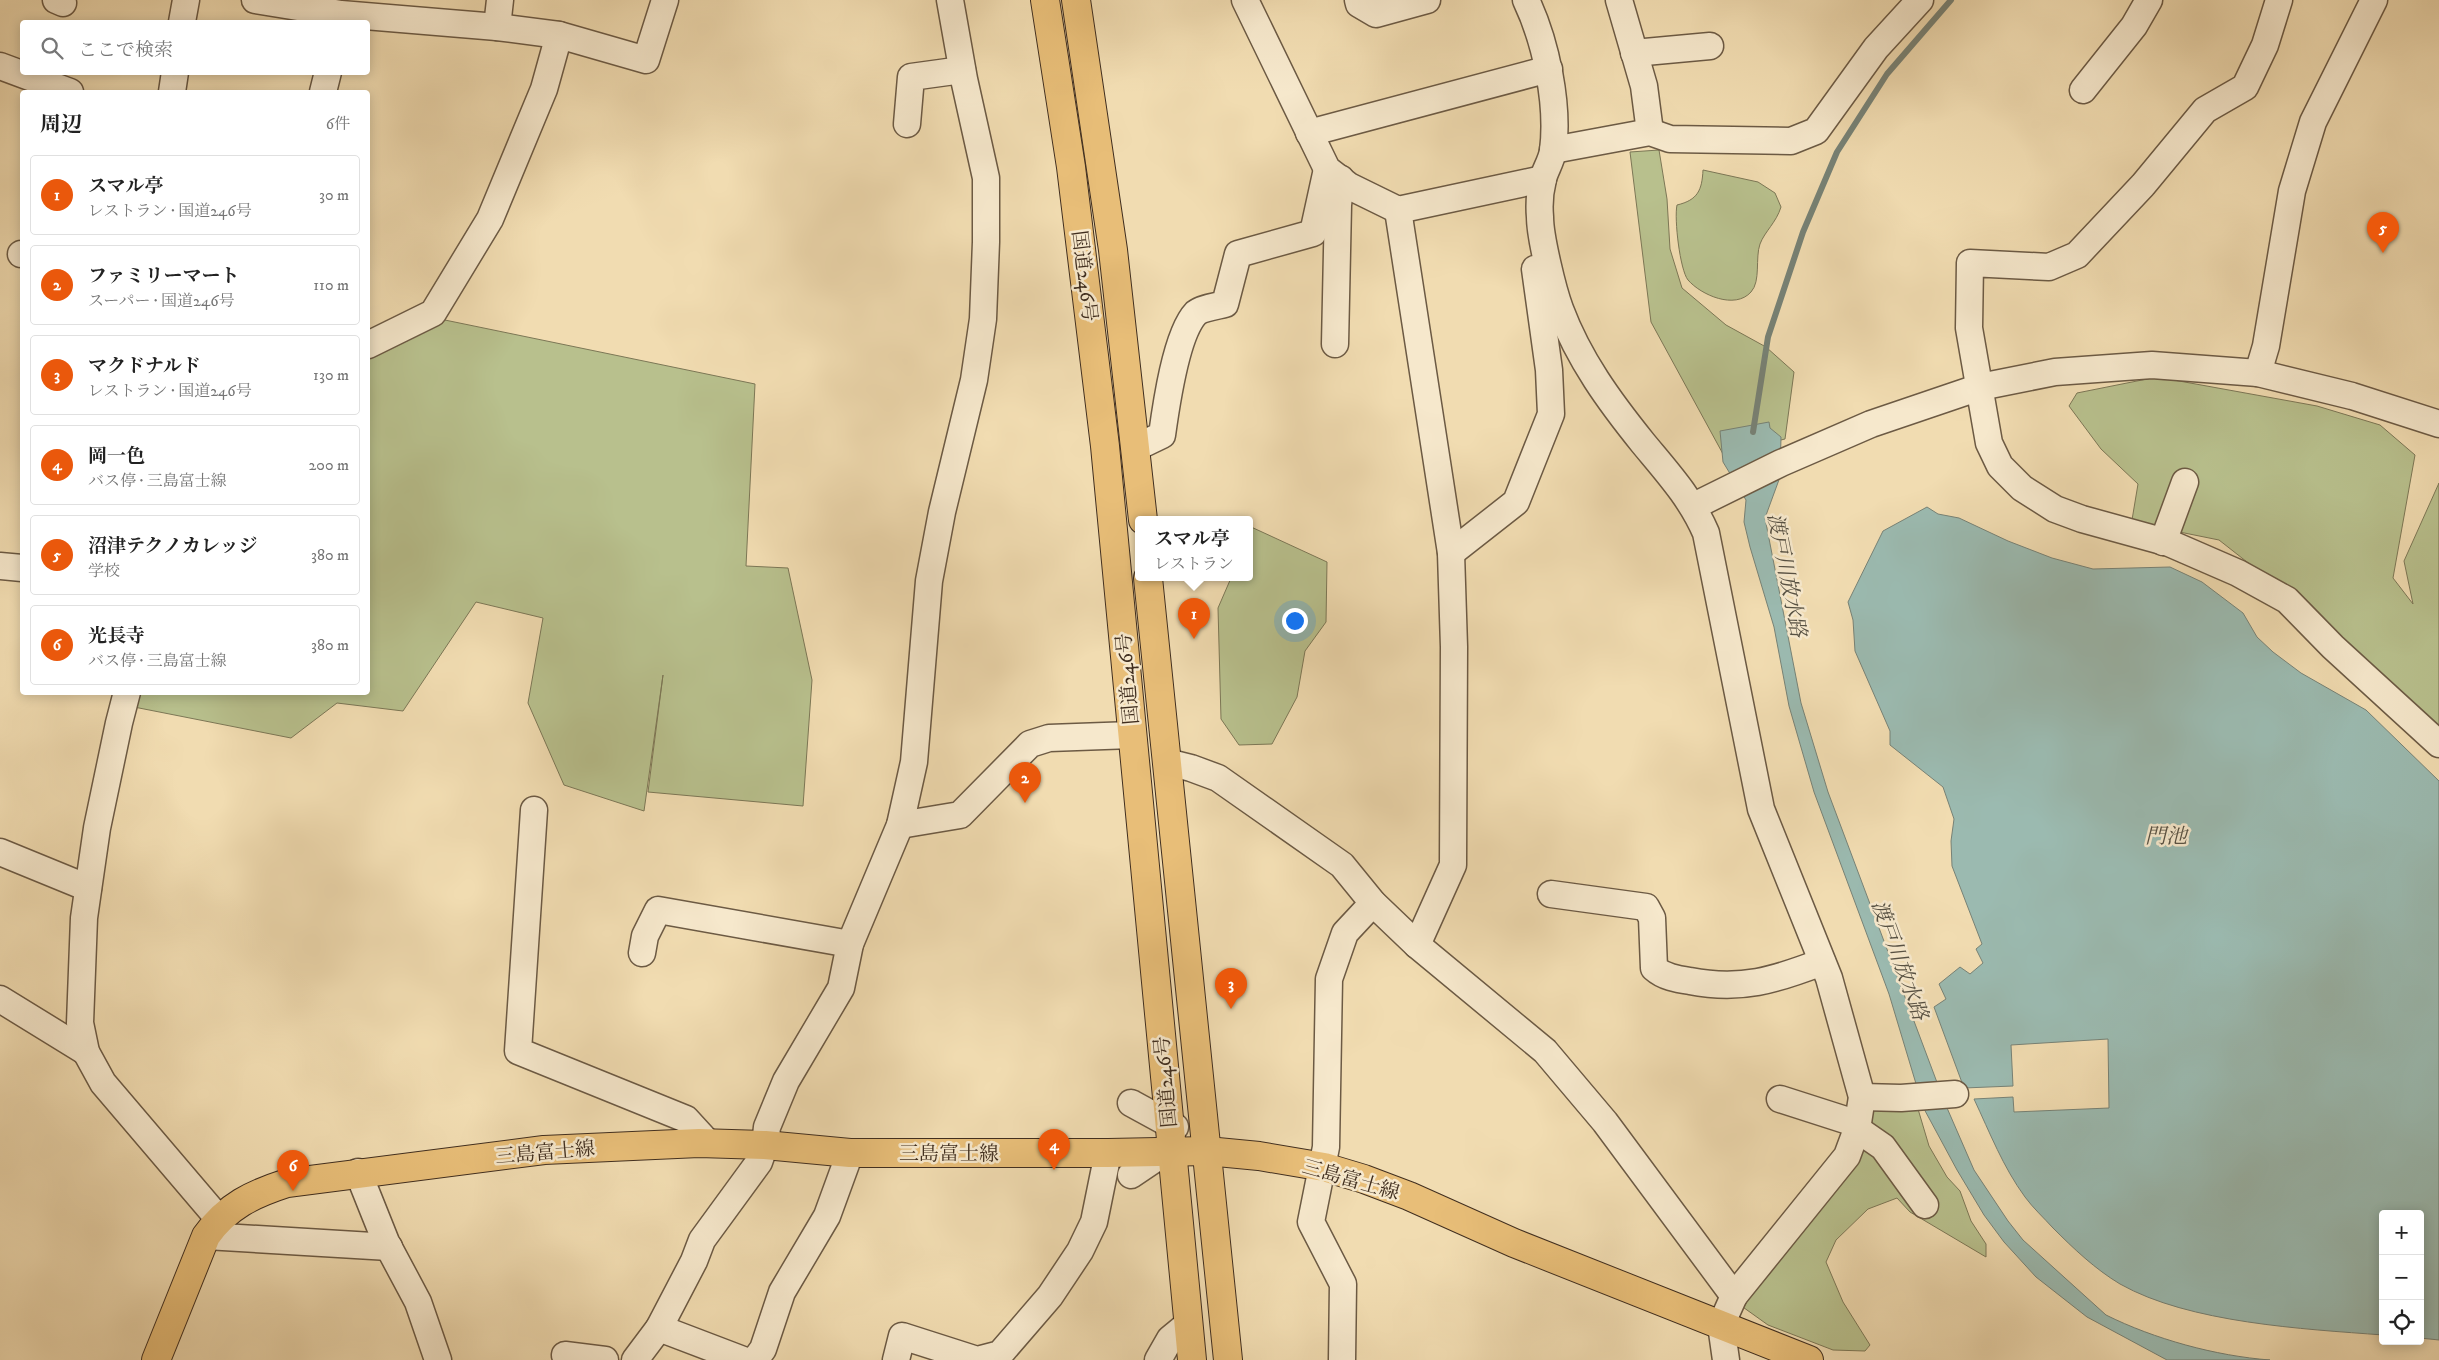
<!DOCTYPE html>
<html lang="ja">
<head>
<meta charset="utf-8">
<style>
	body { margin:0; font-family:"IM FELL DW Pica","Noto Serif JP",serif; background:#f2f2f2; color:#222 }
	.controls { position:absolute; right:15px; bottom:15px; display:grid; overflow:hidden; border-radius:5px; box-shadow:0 2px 12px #0003 }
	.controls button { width:45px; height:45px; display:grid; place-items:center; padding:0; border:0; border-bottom:1px solid #e0e0e0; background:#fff; color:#222; font:25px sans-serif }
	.you { position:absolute; left:1294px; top:620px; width:18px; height:18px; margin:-12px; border:4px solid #fff; border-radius:50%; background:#1a73e8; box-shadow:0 0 0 8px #1a73e833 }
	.badge { display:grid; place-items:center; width:32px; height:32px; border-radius:50%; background:#ea580c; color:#fff; font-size:16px; font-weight:700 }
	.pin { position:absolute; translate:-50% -41px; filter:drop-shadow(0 1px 2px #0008) }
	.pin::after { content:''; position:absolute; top:26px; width:18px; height:15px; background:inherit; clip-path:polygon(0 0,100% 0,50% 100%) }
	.popup { position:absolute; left:1135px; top:516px; width:118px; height:65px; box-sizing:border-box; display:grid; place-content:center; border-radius:5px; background:#fff; filter:drop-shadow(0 1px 4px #0005); font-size:16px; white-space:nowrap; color:#767676 }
	.popup b { font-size:19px; color:#222 }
	.popup::after { content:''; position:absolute; left:50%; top:100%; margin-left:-10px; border:10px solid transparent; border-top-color:#fff }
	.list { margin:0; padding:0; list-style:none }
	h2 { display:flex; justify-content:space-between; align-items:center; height:65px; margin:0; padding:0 20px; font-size:21px }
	h2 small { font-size:16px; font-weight:400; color:#767676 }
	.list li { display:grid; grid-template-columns:32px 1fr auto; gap:15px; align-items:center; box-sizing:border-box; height:80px; margin:0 10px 10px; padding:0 10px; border:1px solid #e0e0e0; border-radius:5px }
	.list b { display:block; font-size:19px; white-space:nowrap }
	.list p { margin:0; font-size:16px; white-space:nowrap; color:#767676 }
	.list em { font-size:16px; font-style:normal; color:#767676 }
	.icon { flex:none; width:28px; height:28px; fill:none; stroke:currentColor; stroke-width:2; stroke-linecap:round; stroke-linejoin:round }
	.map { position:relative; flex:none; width:2439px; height:1360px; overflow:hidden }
	.search { position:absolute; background:#fff; box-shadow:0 2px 12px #0003; left:20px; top:20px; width:350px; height:55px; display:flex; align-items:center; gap:12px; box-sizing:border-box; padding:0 18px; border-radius:5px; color:#767676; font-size:19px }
	.panel { position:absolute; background:#fff; box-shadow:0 2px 12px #0003; left:20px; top:90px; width:350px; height:605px; border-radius:5px }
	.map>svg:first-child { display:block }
</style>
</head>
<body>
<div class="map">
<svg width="2439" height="1360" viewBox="0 0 2439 1360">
	<rect width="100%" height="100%" fill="#f1dcb1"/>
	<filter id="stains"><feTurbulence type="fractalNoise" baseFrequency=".004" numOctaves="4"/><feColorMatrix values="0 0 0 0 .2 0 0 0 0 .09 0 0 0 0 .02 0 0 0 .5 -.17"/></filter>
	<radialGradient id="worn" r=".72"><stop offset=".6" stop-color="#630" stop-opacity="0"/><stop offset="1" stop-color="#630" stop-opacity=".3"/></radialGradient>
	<g fill="#b8c08d" stroke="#7c7756">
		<polygon points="1659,150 1667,199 1670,249 1682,288 1726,325 1766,347 1794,372 1785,439 1723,454 1651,322 1630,152"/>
		<path d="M1703,170L1758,182L1775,193L1781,207C1776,223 1765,231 1760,244C1755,258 1761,281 1751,292C1735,310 1701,295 1688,280C1680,270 1674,219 1677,205C1698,200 1702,190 1703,170Z"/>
		<polygon points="440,319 755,384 746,566 788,568 812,680 803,806 648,792 663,675 644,811 564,785 528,703 543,618 476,602 403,711 337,703 291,738 134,707 140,693 368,692 368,350 392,333 407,341"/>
		<polygon points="2157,377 2317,406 2380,425 2415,455 2393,578 2413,604 2404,561 2439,483 2439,729 2312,613 2219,540 2145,525 2132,520 2138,484 2101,449 2069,406 2077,393"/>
		<polygon points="1249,526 1327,562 1326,622 1305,651 1297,697 1272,744 1239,745 1221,719 1218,608 1231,578 1249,578"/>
		<polygon points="1864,1107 1918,1109 1929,1146 1947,1177 1960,1191 1971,1221 1986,1244 1986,1257 1910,1212 1897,1198 1868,1209 1836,1240 1826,1262 1843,1302 1870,1345 1865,1351 1833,1350 1768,1325 1740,1305 1817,1193"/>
	</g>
	<g fill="#9bbab0" stroke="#778276">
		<path d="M1769,422L1770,428L1781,437L1780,477L1765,518L1801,703L1828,792L1944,1101L1974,1170L2008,1221L2023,1240L2106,1315C2154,1339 2216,1356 2270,1360H2167L2087,1317L2036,1277L2004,1242L1984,1215L1957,1170L1923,1107L1889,994L1814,792L1789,706L1774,627L1750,547L1744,522L1746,500L1723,462L1720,431Z"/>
		<path d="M1927,507L1938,514L1959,518L2008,541L2052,558L2093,569L2170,567L2202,582L2243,613L2257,637L2273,652L2301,673L2366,710L2439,781V1340L2420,1338V1214H2383V1335C2303,1329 2189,1323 2120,1284C2095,1269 2074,1249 2053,1228C2044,1218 2033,1208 2025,1197C2003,1167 1990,1133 1974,1099L2013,1097L2014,1112L2109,1108L2108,1039L2011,1045L2013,1086L1964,1088L1934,1007L1946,999L1939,984L1960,967L1970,974L1983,963L1976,949L1982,944L1952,866L1951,841L1954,819L1943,787L1890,745V731L1855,651L1853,620L1848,602L1883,531Z"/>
	</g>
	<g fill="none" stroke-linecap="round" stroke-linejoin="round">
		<polyline stroke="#778276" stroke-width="6" points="1753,432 1768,337 1803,232 1837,152 1887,74 1951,0"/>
		<defs>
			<g id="minor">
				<polyline points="56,0 63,3"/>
				<polyline points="255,0 341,14 497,27 559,35 646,60 665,0"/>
				<polyline points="1245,0 1327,169 1349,186 1398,210 1543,179"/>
				<polyline points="1358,0 1359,4 1376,14 1427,0"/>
				<path d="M1526,0C1546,42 1559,104 1553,151C1551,162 1545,170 1543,179C1540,191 1539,206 1540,217C1540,237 1553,290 1560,309C1579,360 1610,402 1643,443C1667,472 1691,498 1706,533L1761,809L1829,978L1862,1097L1857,1129L1847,1156L1734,1296L1721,1325L1726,1360"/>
				<polyline points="1619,0 1644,86 1650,132"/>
				<polyline points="2279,0 2265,45 2245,87 2205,110 2143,185 2077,255 2049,267 1970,263 1969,328 1989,443 2000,466 2022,488 2055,509 2082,519 2169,543 2238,573 2287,600 2333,647 2439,744"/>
				<polyline points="182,22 186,0"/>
				<polyline points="497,27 500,0"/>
				<polyline points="1634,53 1710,46"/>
				<polyline points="0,66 70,92"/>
				<polyline points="2083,90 2134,26 2149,0"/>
				<polyline points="172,92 175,72"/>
				<polyline points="323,92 328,72"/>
				<polyline points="907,124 911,77 962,70"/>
				<polyline points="1309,133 1549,69"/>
				<polyline points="1553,150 1650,132 1670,139 1791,141 1816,131 1876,48 1920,0"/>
				<polyline points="1398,210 1451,553 1454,647 1453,865 1417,945"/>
				<polyline points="21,254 22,254"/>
				<polyline points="1335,344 1338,205 1341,179"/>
				<polyline points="368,345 433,313 490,219 544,89 559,35"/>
				<polyline points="2258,373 2266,346 2292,191 2313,122 2374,0"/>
				<path d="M1135,448L1162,435C1166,406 1176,334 1196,313C1202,308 1217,306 1225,304L1238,254L1313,233L1327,169"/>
				<polyline points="1694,506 1781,463 1871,424 1980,387 2055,372 2152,365 2258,373 2352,396 2439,424"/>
				<polyline points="2163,542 2185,482"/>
				<polyline points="1451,553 1516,502 1551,414 1549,370 1535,269"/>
				<polyline points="0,566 22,568"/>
				<polyline points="127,692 119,723 97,828 84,918 80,1023 86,1052 103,1083 218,1218"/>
				<polyline points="1167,762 1191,768 1218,778 1342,865 1373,903 1417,945 1545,1051 1605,1122 1734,1296"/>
				<polyline points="534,810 518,1051 686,1119 708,1143"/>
				<polyline points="900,825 960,815 1030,744 1049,738 1132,735"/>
				<polyline points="0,852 88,888"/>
				<path d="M1551,894L1646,907L1652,918L1654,968C1664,977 1677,979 1690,981C1741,991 1775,980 1822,962"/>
				<polyline points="642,953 645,936 658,910 850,944"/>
				<polyline points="0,999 86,1052"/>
				<polyline points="1862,1097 1901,1098 1955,1094"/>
				<polyline points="1780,1099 1858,1124"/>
				<polyline points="1131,1103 1175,1127"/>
				<polyline points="1857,1129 1883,1147 1925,1205"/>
				<polyline points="358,1172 386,1242 418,1302 438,1360"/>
				<polyline points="1131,1175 1174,1146"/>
				<polyline points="206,1236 389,1247"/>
				<polyline points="659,1328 743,1360"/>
				<polyline points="565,1355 605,1360"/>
				<polyline points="635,1360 659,1328 694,1261 702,1240 759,1162 765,1145 767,1127 786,1081 841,988 850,944 900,825 914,762 929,581 942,512 974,380 983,319 986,242 986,178 964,79 950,0"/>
				<polyline points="755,1360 763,1349 782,1292 827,1216 850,1153"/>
				<polyline points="896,1360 902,1336 977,1360 1000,1354 1050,1296 1080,1251 1094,1222 1108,1153"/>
				<polyline points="1158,1360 1170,1339 1187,1325"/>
				<polyline points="1342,1360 1343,1284 1311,1222 1326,1147 1329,979 1345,933 1373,903"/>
			</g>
			<path id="major" d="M156,1360L206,1236C227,1206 253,1194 287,1183L544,1150L699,1143L765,1145L850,1153H1108L1207,1151L1259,1156L1324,1167L1364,1179L1409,1196L1514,1243L1809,1360"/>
			<g id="highway">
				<polyline points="1045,0 1071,167 1105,446 1192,1360"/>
				<polyline points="1076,0 1113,250 1143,520"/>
				<polyline points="1148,578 1228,1360"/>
			</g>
		</defs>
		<use href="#minor" stroke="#6c5a44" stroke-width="29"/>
		<use href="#major" stroke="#402e1f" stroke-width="30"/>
		<use href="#highway" stroke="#402e1f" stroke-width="30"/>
		<use href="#minor" stroke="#f6e8cc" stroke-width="26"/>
		<use href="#major" stroke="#e8be78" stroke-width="28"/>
		<use href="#highway" stroke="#e8be78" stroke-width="28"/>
	</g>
	<g text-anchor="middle" stroke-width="5" stroke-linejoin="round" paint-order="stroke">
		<g font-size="20" fill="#402e1f" stroke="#f6e8cc">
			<text transform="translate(1085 276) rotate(83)" y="7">国道246号</text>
			<text transform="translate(1127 679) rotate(-95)" y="7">国道246号</text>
			<text transform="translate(1165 1082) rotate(-95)" y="7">国道246号</text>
			<text transform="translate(545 1152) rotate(-5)" y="7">三島富士線</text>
			<text x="949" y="1160">三島富士線</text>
			<text transform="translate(1351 1179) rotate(16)" y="7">三島富士線</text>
		</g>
		<g font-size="21" font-style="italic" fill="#575143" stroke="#f6e8cc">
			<text transform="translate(1787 575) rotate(79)" y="7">渡戸川放水路</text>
			<text x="2166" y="843">門池</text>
			<text transform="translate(1900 960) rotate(70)" y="7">渡戸川放水路</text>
		</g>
	</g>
	<rect width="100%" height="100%" filter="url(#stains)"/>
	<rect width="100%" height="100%" fill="url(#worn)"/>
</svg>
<div class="controls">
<button>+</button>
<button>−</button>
<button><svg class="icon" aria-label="locate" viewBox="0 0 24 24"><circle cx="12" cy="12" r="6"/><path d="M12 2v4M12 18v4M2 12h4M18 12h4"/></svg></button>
</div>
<div class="you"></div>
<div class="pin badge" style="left:1194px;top:639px">1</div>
<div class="popup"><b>スマル亭</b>レストラン</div>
<div class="pin badge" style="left:1025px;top:803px">2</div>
<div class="pin badge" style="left:1231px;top:1009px">3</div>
<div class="pin badge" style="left:1054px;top:1170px">4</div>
<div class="pin badge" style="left:2383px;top:253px">5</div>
<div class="pin badge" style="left:293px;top:1191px">6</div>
<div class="search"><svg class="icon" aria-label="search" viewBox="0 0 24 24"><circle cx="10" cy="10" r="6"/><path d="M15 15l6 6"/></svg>ここで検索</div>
<section class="panel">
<h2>周辺<small>6件</small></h2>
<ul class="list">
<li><span class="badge">1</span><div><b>スマル亭</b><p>レストラン · 国道246号</p></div><em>30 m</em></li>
<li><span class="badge">2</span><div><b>ファミリーマート</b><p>スーパー · 国道246号</p></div><em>110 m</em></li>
<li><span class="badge">3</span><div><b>マクドナルド</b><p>レストラン · 国道246号</p></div><em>130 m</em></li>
<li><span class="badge">4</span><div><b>岡一色</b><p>バス停 · 三島富士線</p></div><em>200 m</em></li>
<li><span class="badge">5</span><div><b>沼津テクノカレッジ</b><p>学校</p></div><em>380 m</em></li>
<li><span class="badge">6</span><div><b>光長寺</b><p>バス停 · 三島富士線</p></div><em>380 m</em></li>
</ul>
</section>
</div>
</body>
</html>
